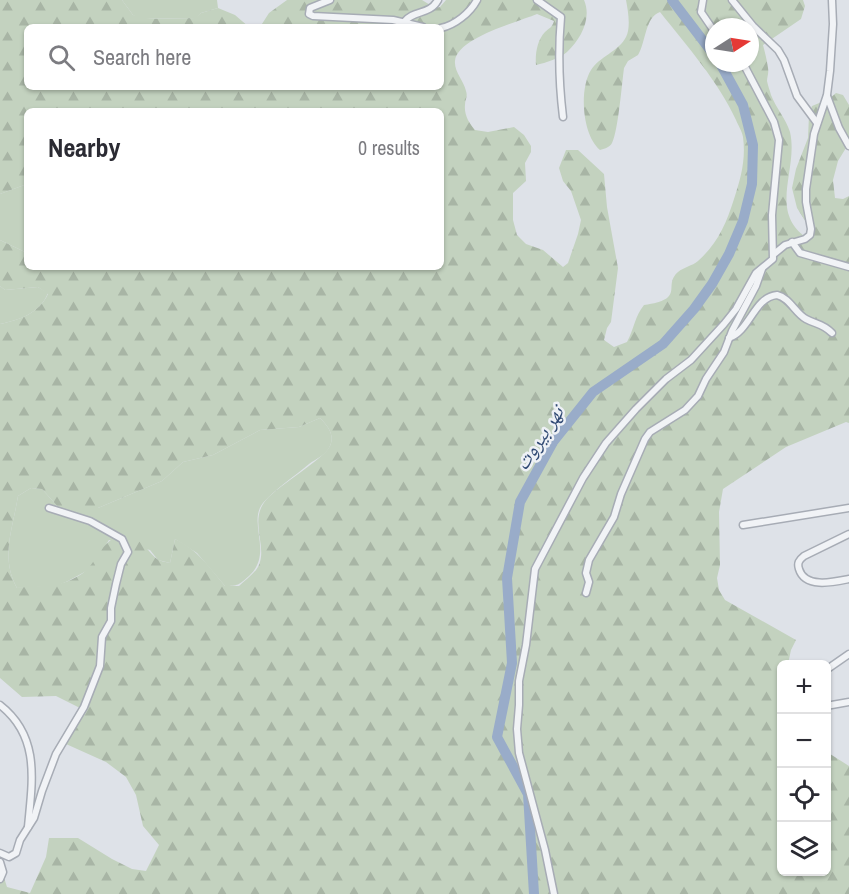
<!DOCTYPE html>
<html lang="en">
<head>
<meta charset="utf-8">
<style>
	body { margin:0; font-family:"Archivo Narrow","Noto Naskh Arabic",sans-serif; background:#f2f2f3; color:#2b2b33 }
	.controls { position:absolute; right:18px; bottom:18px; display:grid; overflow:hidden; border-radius:9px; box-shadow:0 2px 4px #0004 }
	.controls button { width:54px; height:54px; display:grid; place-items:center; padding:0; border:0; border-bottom:2px solid #e1e1e2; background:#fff; color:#2b2b33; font:30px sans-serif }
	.compass { position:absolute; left:705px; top:18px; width:54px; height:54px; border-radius:50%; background:#fff; box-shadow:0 2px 4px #0004; rotate:78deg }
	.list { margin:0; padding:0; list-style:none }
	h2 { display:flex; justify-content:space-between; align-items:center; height:78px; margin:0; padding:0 24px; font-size:26px }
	h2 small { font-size:20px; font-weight:400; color:#7c7c81 }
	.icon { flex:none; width:33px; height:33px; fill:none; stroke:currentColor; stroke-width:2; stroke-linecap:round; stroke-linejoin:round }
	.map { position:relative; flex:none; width:849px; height:894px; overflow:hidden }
	.search { position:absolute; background:#fff; box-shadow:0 2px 4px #0004; left:24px; top:24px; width:420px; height:66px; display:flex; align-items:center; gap:15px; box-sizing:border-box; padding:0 21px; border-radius:9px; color:#7c7c81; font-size:22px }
	.panel { position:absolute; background:#fff; box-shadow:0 2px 4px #0004; left:24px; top:108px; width:420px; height:162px; border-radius:9px }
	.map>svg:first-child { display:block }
</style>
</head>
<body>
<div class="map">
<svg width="849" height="894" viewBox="0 0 849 894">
	<defs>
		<pattern id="forest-firs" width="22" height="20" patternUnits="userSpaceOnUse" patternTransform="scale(1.5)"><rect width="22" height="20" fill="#c3d2bf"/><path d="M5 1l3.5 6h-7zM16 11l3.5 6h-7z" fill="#a8b5a5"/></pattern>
	</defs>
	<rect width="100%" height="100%" fill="#dee2e8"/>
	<g fill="#c3d2bf">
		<polygon points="122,0 217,0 218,8 201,13 196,18 141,19 133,15"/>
		<polygon points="27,184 27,253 0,240 0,194"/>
		<path d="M0,286L5,290L38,287L48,293C40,313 20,320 0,324Z"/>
		<path d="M320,418C328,426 335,435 330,446C327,454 316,459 309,464C294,477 276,488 263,503C247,523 274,553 249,576C239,585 238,586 225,586L197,553L175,539L170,563L158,560L150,550L109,540L90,569L68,581L56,586L17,588C0,558 13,528 18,496L31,488L42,489L59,508H98L162,481L183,462L213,455L260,430L299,427Z"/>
	</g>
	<path fill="url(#forest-firs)" fill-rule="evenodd" d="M0,0H122L133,15L150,19L195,18L201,13L218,8L235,15L249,27H27V87H441V27H260L269,13L287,0H422L435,8L440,7L446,0H584C592,18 581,39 567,52C560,58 546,63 536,65C535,55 537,40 545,32C549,28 552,28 554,21L537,14C518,22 457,38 455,61C454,72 464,81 466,91C468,97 465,99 465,105C464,115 469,123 475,130L488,132L514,127L524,135L531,146V152L525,163L526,181L513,193V220L517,235L526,244L543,250L563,267L568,263L578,234L581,220L571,191L563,181L559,168L566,150H578L604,174L607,207L618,268L611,322L607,328L604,340L614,347L627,342C634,329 635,316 644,305C687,299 662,286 678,272C684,267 692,266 698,261C718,243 726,224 734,199C741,178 746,159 743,137C742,131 738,125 736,120C718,81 687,46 660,12C645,17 646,42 638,55L628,61L624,68C622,83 618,132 612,143C610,147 604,149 600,150C582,135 579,89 591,70C599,57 619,51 626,37C631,27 628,11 626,0H803L805,6L801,19L763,45C765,53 767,60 768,68C769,73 767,77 767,81C768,86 770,91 771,95C776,108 786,119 790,132C799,171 766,213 810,240L811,230L797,208L792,188L796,169L808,138L809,115L812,106L829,99L836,93L843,95L849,105V143L838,161L833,180L835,198L843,199L849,196V423L846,422L786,447L723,489L719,512L720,565L717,578L719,590L725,600L796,640L791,650L788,664H782V872H826L827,752L849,766V894H0V865L7,887L30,893L46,857L49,838H78L112,859L132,869L146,871L159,845L143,826L136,795L126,777L106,762L66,744L82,709L56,696L22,697L0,678V324C20,320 39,313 48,294L38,287L5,290L0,286V240L27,253V267H441V111H27V184L0,194ZM714,27H750V63H714ZM320,418C328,426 335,435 330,446C324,459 279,485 266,500C247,522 271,550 256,570C251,576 244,581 239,586H225C210,568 197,549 175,539L170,563C166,562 160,561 157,559C146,550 143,539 128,537C102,532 99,564 80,575C55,590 43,584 17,588C0,558 13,528 18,496L31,488L42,489L59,508L71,513L98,508L162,481L183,462L213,455L260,430L299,427Z"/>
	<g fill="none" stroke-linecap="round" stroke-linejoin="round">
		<g stroke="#99acc9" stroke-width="10">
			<polyline points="672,0 714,55"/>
			<polyline points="534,894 528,794 497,737 512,663 507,578 520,502 553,442 593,392 663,344 694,309 712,284 729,254 743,221 752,184 753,145 743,105 720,63"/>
		</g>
		<defs>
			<g id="street">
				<polyline points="330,0 310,8 309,14 313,16 393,20 423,27"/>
				<path d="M537,0L561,17C558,51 559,84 563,117"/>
				<polyline points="703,0 701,12 714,31"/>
				<polyline points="732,0 753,26 778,50 784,60 797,96 817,123"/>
				<path d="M404,22C414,9 429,16 438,0"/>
				<path d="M441,28C455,25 470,13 477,0"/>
				<polyline points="827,96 839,128 849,146"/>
				<polyline points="792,242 800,253 849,267"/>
				<polyline points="774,254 785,245 805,239 810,235 811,229 806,202 806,189 814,134 827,95 830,71 833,24 832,0"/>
				<path d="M729,338C750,331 754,297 777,295C790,298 795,313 806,319C817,325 822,323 832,333"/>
				<polyline points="743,525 849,508"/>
				<path d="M849,534L804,556C799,560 797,563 799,569C805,589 834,582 849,579"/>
				<polyline points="586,593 589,582 586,573 589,560 614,517 621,494 645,439 650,432 685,410 698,396 706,379 724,352 732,331 756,286 762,269"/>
				<polyline points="826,670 849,654"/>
				<path d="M0,705C41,737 32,782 28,827"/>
				<polyline points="826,706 849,702"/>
				<polyline points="0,853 9,857 16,853 20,840 34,818 42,791 56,754 84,707 100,666 102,637 111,621 111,608 116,584 121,564 128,552 122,539 90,521 49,508"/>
				<polyline points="0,862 3,872 0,879"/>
				<polyline points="554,894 545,850 519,753 517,729 519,705 519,681 526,645 535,569 583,478 606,443 636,409 666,379 691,360 724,324 736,309 756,273 773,259 772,215 779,140 774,122 743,63"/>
			</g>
		</defs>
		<use href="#street" stroke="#a7acb5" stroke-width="9"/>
		<use href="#street" stroke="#f1f3f6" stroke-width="6"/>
	</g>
	<g text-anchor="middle" stroke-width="5" stroke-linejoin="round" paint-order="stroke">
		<g font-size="20" font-style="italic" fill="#314a74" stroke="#eef1f6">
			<text transform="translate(539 438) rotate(-57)" y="7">نهر بيروت</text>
		</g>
	</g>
</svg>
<div class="controls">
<button>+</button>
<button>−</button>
<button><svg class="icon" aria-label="locate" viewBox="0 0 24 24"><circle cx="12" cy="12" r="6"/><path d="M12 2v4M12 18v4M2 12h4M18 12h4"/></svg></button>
<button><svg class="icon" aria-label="layers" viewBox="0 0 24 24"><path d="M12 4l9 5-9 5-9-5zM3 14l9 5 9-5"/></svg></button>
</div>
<svg class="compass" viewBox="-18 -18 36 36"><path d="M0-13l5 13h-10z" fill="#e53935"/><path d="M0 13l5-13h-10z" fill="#7c7c81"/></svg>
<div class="search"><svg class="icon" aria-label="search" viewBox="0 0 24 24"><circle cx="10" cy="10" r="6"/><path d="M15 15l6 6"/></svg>Search here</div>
<section class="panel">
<h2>Nearby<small>0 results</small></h2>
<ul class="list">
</ul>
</section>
</div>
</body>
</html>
